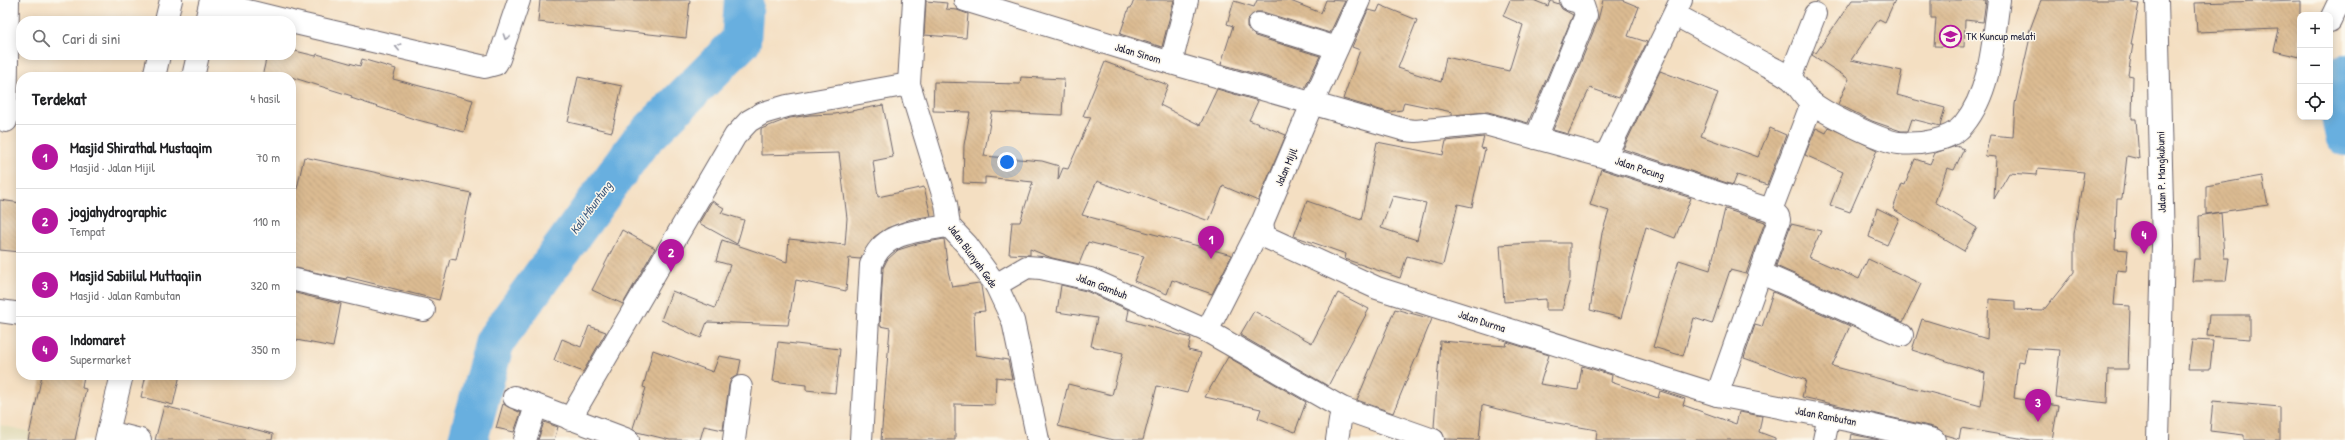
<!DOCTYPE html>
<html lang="id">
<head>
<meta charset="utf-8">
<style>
	body { margin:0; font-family:"Patrick Hand",sans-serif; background:#f6f6f6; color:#202124 }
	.controls { position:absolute; right:12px; top:12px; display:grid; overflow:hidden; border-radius:8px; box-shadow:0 2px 10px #0003 }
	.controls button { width:36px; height:36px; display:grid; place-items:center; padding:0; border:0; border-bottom:1px solid #e0e0e0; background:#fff; color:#202124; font:20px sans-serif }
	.you { position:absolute; left:1007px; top:162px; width:14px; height:14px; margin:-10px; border:3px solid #fff; border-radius:50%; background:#1a73e8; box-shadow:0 0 0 6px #1a73e833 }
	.badge { display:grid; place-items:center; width:26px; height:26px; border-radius:50%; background:#b5179e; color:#fff; font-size:13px; font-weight:700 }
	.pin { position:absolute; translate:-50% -33px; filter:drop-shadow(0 1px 2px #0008) }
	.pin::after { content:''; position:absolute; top:21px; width:14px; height:12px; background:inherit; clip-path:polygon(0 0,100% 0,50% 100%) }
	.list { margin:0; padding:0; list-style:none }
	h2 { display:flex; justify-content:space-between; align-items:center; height:52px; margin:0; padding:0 16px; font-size:17px }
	h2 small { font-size:13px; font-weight:400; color:#757577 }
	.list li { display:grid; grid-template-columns:26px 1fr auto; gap:12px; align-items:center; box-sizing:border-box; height:64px; padding:0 16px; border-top:1px solid #e0e0e0 }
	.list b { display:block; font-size:15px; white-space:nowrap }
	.list p { margin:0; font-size:13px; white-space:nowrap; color:#757577 }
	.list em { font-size:13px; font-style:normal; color:#757577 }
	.icon { flex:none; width:22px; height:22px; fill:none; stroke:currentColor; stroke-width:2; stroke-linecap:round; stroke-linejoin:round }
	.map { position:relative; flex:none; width:2345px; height:440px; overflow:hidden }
	.search { position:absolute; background:#fff; box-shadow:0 2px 10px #0003; left:16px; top:16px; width:280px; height:44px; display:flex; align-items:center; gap:10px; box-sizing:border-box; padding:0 14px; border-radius:16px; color:#757577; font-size:15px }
	.panel { position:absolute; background:#fff; box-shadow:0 2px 10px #0003; left:16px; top:72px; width:280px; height:308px; border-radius:16px }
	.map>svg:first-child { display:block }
</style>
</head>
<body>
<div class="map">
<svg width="2345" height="440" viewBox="0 0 2345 440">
	<defs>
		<pattern id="building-back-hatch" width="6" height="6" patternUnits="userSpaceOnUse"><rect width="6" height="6" fill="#dcbb92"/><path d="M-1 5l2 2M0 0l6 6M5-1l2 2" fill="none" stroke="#bca07f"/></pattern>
	</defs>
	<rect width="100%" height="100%" fill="#fbf7ec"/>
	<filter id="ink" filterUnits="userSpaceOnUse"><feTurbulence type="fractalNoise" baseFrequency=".025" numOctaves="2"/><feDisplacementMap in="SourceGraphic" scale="8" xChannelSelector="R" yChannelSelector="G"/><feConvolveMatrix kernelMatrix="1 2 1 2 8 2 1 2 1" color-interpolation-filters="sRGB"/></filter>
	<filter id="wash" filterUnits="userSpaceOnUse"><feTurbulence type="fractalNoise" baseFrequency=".012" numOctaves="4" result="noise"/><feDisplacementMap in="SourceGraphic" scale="16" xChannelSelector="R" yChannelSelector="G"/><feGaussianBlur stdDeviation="0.9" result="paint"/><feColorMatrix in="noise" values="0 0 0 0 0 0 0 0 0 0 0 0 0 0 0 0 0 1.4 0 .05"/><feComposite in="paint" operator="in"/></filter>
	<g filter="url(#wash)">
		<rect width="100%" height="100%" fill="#f4dfc2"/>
		<polygon fill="#e2dcba" points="0,425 68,440 0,440"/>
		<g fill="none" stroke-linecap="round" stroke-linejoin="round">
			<g stroke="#68afdf" stroke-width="40">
				<polyline points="2345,74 2336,95 2345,136"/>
				<polyline points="468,440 495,341 639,143 741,41 744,0"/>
			</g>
		</g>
		<g id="blocks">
			<g fill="url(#building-back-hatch)" fill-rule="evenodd">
				<polygon points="540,0 690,0 686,38 538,22"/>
				<polygon points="1134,0 1174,0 1162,47 1120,34 1129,8 1131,8"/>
				<polygon points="1257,0 1288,0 1321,13 1326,0 1345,1 1330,33 1263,12 1256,12 1247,20 1247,27 1255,36 1320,56 1305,88 1221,64 1233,26 1227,24 1234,1 1254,7"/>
				<polygon points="1510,0 1533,0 1548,6 1550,1 1559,4 1562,9 1573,15 1528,123 1488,112 1452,115 1452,112 1404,102 1402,110 1387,112 1343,99 1360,50 1352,47 1368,10 1377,12 1380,5 1417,20 1398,68 1441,82 1446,57 1509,71 1523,25 1503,16"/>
				<polygon points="1603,0 1622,0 1639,7 1628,36 1647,42 1619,98 1590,88 1568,134 1553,130 1598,20"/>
				<polygon points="1852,0 1895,0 1885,22 1879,19 1851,60 1902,71 1897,95 1945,108 1940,126 1912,119 1908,131 1901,131 1872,121 1838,104 1849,79 1812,55 1814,52 1816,53"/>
				<polygon points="1931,0 1986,0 1983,22 1965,20 1964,47 1934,46 1936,18 1931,18"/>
				<polygon points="2041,0 2132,0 2132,3 2139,4 2131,44 2133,44 2128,75 2133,76 2132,119 2136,119 2139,159 2127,156 2122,199 2117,199 2115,249 2128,250 2126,271 2117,270 2114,305 2130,306 2128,369 2108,369 2107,403 2055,397 2060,350 2027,348 2024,362 2018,361 2014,398 2058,406 2052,440 2031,440 1961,428 1959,439 1945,435 1937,428 1802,397 1806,380 1744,358 1755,325 1762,327 1773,292 1850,326 1832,366 1981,406 1985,373 1912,350 1922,319 1987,339 1989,299 2015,301 2015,310 2043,311 2074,272 2074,234 2084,172 2038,168 2037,175 2009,173 1994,199 1996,157 1985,156 1990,135 2013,137 2015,104 2031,33 2029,32"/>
				<polygon points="2300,0 2300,57 2274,51 2279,29 2197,32 2195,3"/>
				<polygon points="926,1 947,3 946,9 957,10 968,14 966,38 924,35"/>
				<polygon points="291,50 316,56 317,54 360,66 362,59 396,69 393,79 473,100 464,132 414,119 351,98 352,96 291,77 262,77 267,55 291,55"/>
				<polygon points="1105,62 1168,85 1160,105 1200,125 1217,89 1258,101 1249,120 1286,135 1258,201 1223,186 1209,221 1152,200 1131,191 1130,193 1097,181 1082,215 1232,255 1212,294 1172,280 1167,294 1134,281 1144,256 1088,242 1079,264 1052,258 1030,249 1030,255 1009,254 1012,222 1020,222 1033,182 985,177 985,184 963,183 964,145 970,112 933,111 934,82 1020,84 1021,77 1064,79 1062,115 992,112 984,156 1042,161 1059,166 1058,180 1063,168 1068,169 1091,117 1083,116"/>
				<polygon points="1660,71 1718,93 1701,136 1758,157 1770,128 1786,135 1767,185 1737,175 1733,185 1623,149"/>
				<polygon points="578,77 622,86 612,132 568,122"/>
				<polygon points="883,105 893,157 873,161 878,197 924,187 931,216 911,219 887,228 874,237 860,259 849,258 846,291 796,280 788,325 707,322 701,338 661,320 672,291 715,308 730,265 716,261 722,240 787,262 789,239 845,245 847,218 839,153 761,155 761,129 790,118 810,115 835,114"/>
				<polygon points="1829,127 1877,150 1850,212 1830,205 1843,172 1805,155 1816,128 1826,133"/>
				<path d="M1484,137L1481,148L1485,149L1472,207L1458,204L1443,265L1407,256L1400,278L1345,259L1346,254L1294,236L1307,201L1361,220L1377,142L1443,155L1446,141ZM1393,196L1426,203L1417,240L1381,228Z"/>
				<polygon points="1956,146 1964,149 1954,170 1947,168 1935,202 1977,228 1964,251 1893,209 1902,184 1905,185 1915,159 1930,164 1935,153"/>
				<polygon points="304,157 471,193 456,260 450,259 439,300 347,277 346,279 291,267 291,216"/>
				<polygon points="1601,169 1691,198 1675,238 1646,227 1621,318 1590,310 1602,233 1609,211 1590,205"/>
				<polygon points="2262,176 2268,205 2206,214 2206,186"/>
				<polygon points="0,200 21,203 21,252 0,250"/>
				<polygon points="712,201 724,208 721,213 744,220 737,244 699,223"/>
				<polygon points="1877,208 1899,219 1887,245 1869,237"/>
				<polygon points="1725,209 1765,222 1746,274 1730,270 1712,324 1694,318 1683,356 1653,347 1679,260 1710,270"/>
				<polygon points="2221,212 2224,258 2229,258 2226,281 2192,281 2194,259 2200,259 2199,216"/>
				<polygon points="1791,224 1821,231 1809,257 1859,279 1868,259 1921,284 1903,322 1776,266"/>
				<polygon points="622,230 655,248 623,304 592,290"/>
				<polygon points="944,239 948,271 952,287 979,283 981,286 985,311 974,312 976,355 1008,360 1012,379 996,377 995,405 955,404 955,440 881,440 890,328 880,326 883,268 887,260 898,250 917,244"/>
				<polygon points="1532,243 1570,243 1570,279 1562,310 1546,310 1546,299 1504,302 1500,245"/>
				<polygon points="1061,285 1086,291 1129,310 1127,320 1191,338 1188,350 1201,353 1187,393 1157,386 1143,440 1113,440 1058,426 1068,384 1112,395 1123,353 1091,346 1097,318 1057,312"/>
				<polygon points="291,292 341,304 333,347 291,339"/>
				<polygon points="1338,293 1369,309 1328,386 1240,335 1254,311 1312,343"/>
				<polygon points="1395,309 1432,319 1393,413 1357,400"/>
				<polygon points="2209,315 2250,315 2250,339 2207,336"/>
				<polygon points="589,326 606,332 583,372 554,360 562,339 581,347"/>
				<polygon points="2192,340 2213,341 2210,369 2188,369"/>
				<polygon points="1440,341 1506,346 1507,342 1549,355 1540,384 1578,390 1582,366 1612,375 1611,382 1658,398 1660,391 1685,399 1683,405 1736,424 1739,412 1762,416 1759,432 1775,438 1775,440 1596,440 1597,430 1540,420 1482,405 1479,440 1445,439 1442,432 1434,427"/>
				<polygon points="778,342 840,349 835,393 806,390 806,385 773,381"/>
				<polygon points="653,350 713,372 719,356 741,360 738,375 731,379 729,385 723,430 704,426 700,440 670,440 637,432 633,428 646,388 643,387"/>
				<polygon points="1228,357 1306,402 1295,432 1258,418 1261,409 1205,397"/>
				<polygon points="42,375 84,375 82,388 86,389 75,440 28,440"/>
				<polygon points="146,375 180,375 173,405 141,397"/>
				<polygon points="2213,401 2280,407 2280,440 2244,440 2244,435 2210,431"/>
				<polygon points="503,404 521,413 514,432 496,428"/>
				<polygon points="164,406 273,434 272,440 155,440"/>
				<polygon points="544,422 558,427 554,440 538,440"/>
				<polygon points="1851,434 1879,440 1850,440"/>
			</g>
		</g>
	</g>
	<g filter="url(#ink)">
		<use href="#blocks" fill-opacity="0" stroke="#6c646a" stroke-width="1"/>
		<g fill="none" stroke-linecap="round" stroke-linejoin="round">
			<defs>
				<g id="minor">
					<polyline points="914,0 909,84 946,204 949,226 967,245 996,285 1013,321 1038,440"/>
					<polyline points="965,0 1171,63 1405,130 1416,131 1485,124 1605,157 1771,210 1778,216 1779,220 1717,395"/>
					<polyline points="211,2 288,21"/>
					<path d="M1685,20C1709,33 1733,46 1757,60C1768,66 1781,71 1791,79C1799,86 1803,96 1811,102C1826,114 1880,141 1899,143C1919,145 1951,141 1964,124C1991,91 1993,41 1999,0"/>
					<polyline points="166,21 171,0"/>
					<polyline points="206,21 211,0"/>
					<polyline points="2330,21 2340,0"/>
					<polyline points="291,22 485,67 496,64 499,59 519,0"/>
					<polyline points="1259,24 1337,48"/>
					<polyline points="1171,63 1187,0"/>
					<polyline points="154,77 159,55"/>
					<polyline points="193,77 198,55"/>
					<polyline points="1790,78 1815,14"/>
					<polyline points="6,121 8,0"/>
					<polyline points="1536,138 1586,15 1582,3 1571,0"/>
					<polyline points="1605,157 1681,0"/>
					<polyline points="1771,210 1812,103"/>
					<polyline points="1262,223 1264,234 1268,238 1377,288 1717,395 1852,421 1934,440"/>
					<polyline points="1761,273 1902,335"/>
					<polyline points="291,279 424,310"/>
					<polyline points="996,285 1027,267 1041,268 1090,279 1207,331 1342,408 1433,440"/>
					<polyline points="0,311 21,314"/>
					<polyline points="1207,331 1262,223 1312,104 1359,0"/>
					<polyline points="514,397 628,440"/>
					<polyline points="570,419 735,136 749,121 763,113 787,106 909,84"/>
					<polyline points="108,432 140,440"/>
					<polyline points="106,440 122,375"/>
					<polyline points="525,440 536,406"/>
					<polyline points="734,440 741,387"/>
					<path d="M861,440L871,265C881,231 919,231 949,226"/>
					<polyline points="1337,440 1342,408"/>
					<polyline points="1824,440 1829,416"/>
				</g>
				<polyline id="major" points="2157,0 2163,246 2158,440"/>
			</defs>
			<use href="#minor" stroke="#6c646a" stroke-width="24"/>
			<use href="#major" stroke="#6c646a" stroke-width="24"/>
			<use href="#minor" stroke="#fff" stroke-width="22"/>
			<use href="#major" stroke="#fff" stroke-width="22"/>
		</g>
		<defs><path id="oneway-chevron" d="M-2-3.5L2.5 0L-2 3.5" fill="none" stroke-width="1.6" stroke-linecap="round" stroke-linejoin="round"/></defs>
		<g stroke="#9c9ca7">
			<use href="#oneway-chevron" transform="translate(506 37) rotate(109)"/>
			<use href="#oneway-chevron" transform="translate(398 47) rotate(-167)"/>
		</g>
	</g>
	<defs>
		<symbol id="school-ring" viewBox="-11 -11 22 22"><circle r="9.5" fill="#fbf7ec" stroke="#b5179e" stroke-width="1.5"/><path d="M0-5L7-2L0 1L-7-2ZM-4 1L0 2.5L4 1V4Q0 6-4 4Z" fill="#b5179e"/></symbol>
	</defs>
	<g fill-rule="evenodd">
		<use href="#school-ring" x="1938" y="24" width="25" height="25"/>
	</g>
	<g text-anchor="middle" stroke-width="3" stroke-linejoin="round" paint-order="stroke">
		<g font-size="11" fill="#22223b" stroke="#fbf7ec" text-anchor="start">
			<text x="1966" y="40">TK Kuncup melati</text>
		</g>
		<g font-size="11" fill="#22223b" stroke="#fbf7ec">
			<text transform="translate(1138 53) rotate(17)" y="4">Jalan Sinom</text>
			<text transform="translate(1286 167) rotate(-67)" y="4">Jalan Mijil</text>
			<text transform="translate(1640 168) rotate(18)" y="4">Jalan Pocung</text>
			<text transform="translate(2161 172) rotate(-91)" y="4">Jalan P. Mangkubumi</text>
			<text transform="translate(973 256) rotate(54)" y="4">Jalan Blunyah Gede</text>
			<text transform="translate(1102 286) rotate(21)" y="4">Jalan Gambuh</text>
			<text transform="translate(1482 321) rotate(18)" y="4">Jalan Durma</text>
			<text transform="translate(1826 416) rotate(11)" y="4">Jalan Rambutan</text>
		</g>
		<g font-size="12" font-style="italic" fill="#3e5a7d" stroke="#fbf7ec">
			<text transform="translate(591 208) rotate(-54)" y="4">Kali Mbuntung</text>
		</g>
	</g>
</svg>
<div class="controls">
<button>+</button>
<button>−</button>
<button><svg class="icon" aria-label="locate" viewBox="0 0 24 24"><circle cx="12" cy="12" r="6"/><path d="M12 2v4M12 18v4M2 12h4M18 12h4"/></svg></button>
</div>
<div class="you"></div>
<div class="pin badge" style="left:1211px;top:259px">1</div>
<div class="pin badge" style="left:671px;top:272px">2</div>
<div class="pin badge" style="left:2038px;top:422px">3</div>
<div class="pin badge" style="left:2144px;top:254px">4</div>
<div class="search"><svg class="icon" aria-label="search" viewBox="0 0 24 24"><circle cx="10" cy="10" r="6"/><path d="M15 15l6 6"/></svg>Cari di sini</div>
<section class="panel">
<h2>Terdekat<small>4 hasil</small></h2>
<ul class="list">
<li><span class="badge">1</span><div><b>Masjid Shirathal Mustaqim</b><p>Masjid · Jalan Mijil</p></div><em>70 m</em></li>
<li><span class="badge">2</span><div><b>jogjahydrographic</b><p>Tempat</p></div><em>110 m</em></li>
<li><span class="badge">3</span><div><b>Masjid Sabiilul Muttaqiin</b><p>Masjid · Jalan Rambutan</p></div><em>320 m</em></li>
<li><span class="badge">4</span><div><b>Indomaret</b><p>Supermarket</p></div><em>350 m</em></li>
</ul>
</section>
</div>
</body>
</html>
